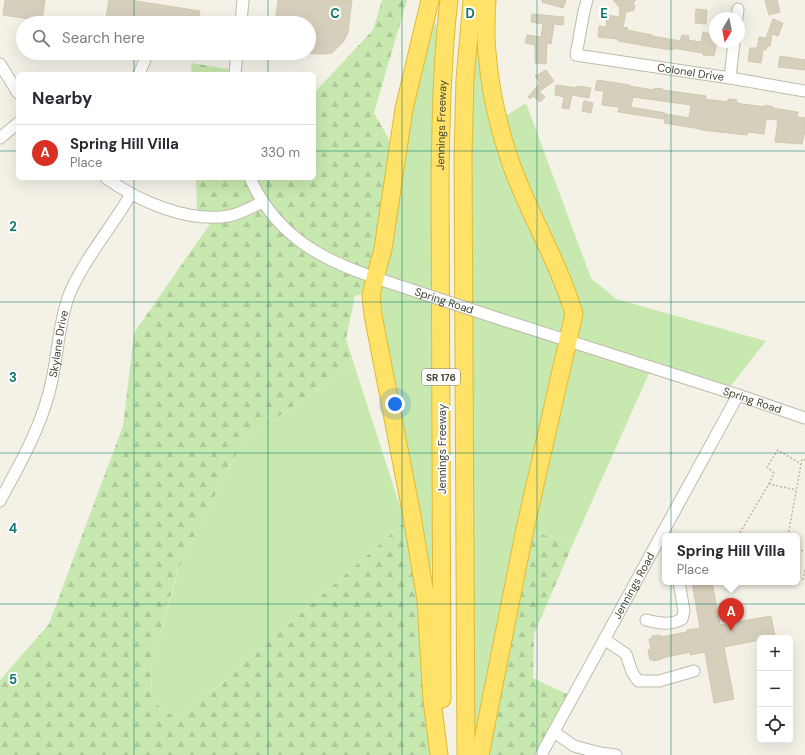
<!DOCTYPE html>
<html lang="en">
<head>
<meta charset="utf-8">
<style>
	body { margin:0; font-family:"DM Sans",sans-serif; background:#f7f7f7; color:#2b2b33 }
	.controls { position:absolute; right:12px; bottom:12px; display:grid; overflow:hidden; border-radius:6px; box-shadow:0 4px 16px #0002 }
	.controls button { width:36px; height:36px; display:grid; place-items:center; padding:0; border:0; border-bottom:1px solid #e1e1e2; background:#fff; color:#2b2b33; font:20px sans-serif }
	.compass { position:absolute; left:709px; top:12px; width:36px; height:36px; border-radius:50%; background:#fff; box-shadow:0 4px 16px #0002; rotate:190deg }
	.you { position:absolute; left:395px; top:404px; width:14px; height:14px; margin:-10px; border:3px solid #fff; border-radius:50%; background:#1a73e8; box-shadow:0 0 0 6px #1a73e833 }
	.badge { display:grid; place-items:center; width:26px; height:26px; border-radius:50%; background:#d93025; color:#fff; font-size:13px; font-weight:700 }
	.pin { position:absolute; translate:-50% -33px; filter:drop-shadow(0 1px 2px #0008) }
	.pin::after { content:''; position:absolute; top:21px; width:14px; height:12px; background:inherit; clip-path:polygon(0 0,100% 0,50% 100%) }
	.popup { position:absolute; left:662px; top:533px; width:138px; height:52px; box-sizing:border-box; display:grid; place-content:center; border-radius:6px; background:#fff; filter:drop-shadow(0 1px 3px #0005); font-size:13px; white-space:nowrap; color:#7c7c81 }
	.popup b { font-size:15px; color:#2b2b33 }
	.popup::after { content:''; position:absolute; left:50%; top:100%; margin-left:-8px; border:8px solid transparent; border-top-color:#fff }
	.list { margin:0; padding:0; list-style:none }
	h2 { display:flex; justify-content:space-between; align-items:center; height:52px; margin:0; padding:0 16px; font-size:17px }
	h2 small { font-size:13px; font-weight:400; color:#7c7c81 }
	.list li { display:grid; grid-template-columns:26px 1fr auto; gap:12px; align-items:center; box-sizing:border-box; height:56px; padding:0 16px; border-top:1px solid #e1e1e2 }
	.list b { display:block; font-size:15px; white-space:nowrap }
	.list p { margin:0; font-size:13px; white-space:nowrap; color:#7c7c81 }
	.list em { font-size:13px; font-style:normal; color:#7c7c81 }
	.icon { flex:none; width:22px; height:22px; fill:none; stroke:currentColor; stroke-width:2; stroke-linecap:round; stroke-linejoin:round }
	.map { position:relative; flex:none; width:805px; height:755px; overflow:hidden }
	.search { position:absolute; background:#fff; box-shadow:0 4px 16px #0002; left:16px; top:16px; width:300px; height:44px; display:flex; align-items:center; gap:10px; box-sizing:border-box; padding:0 14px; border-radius:22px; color:#7c7c81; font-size:15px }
	.panel { position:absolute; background:#fff; box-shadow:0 4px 16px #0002; left:16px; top:72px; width:300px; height:108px; border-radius:6px }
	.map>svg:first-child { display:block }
</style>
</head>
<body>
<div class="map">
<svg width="805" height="755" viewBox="0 0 805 755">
	<defs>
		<pattern id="forest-firs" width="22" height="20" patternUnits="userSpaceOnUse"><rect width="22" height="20" fill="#c7e9af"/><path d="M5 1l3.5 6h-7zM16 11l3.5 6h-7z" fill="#acc997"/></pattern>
	</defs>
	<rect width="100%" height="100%" fill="#f4f2e7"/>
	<g fill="#c7e9af">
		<polygon points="437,7 435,21 444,62 441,338 431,579 428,582 375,278 397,153"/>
		<polygon points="470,23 486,27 499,120 526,103 591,278 616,299 766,341 726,392 651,369 573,544 525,529 482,743 466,737"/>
		<polygon points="354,364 405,522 222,683 175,717 151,701 152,663 179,567 242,442"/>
	</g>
	<g fill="url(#forest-firs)">
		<polygon points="382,0 407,0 374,113 397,153 372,291 355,296 346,339 354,364 242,442 178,569 152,663 151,701 175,717 222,683 405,522 422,578 439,755 0,755 0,680 49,624 123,426 134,333 214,218 197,217 196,178 314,178 314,93 373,30"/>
		<polygon points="191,63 235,70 235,74 192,74"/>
		<polygon points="525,529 573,544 534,634 533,678 573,697 541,755 480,755"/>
	</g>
	<g fill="#d6cfbc" stroke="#d1c8af">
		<polygon points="5,0 45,0 42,21 3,15"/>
		<polygon points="109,0 129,0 200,11 198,23 105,23"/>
		<polygon points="278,0 352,0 348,32 344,41 332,53 321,54 309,53 309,23 275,23"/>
		<polygon points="542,0 566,0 563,8 542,2"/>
		<polygon points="613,0 636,0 633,3 635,6 634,10 626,12 623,27 628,28 627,30 652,35 652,36 680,41 682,35 689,36 688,40 701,42 703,32 712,34 711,41 717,42 714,56 703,55 703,53 673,48 673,50 652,47 618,41 618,39 598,37 599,26 606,27 607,15 619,17 620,8"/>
		<polygon points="765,0 777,0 780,12 769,15"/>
		<polygon points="696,9 707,10 706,24 695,23"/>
		<polygon points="532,14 564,17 563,25 554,24 551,44 547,43 546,64 535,63 535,45 525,43 527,35 541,37 543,24 531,22"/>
		<polygon points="773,19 783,23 778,36 772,34 770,46 767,46 766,50 763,50 761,63 748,61 750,48 757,48 759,37 766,38"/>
		<polygon points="780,56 805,60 805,70 778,67"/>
		<polygon points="546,70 554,81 539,92 545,97 540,102 533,96 530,99 528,97 540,83 535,76"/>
		<polygon points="597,80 630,85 629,86 654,90 654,88 663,89 663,90 706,96 705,99 728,102 728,99 737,100 736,102 742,104 765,107 765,105 773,107 773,108 779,109 798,112 797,117 805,118 805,131 802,144 775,142 778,120 766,119 764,134 748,132 747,135 701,130 701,129 664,123 666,114 689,118 691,105 633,97 631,107 665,113 664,119 618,112 619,107 602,105 604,91 595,90"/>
		<polygon points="556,85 577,88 577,86 591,88 589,98 572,95 569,109 562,108 564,97 555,95"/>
		<polygon points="584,101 593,103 591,113 582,111"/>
		<polygon points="692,582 712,582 720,625 771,616 775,637 760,638 760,640 724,647 734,699 714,703 705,652 690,655 690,652 662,658 662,659 653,661 653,659 650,660 648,650 651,649 649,639 652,639 652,636 660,635 661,637 687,632 687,630 700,628"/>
	</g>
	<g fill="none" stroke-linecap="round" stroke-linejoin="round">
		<defs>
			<g id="minor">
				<path id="s1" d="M587,0L584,11L576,55L730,78L805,91"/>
				<polyline points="737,18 738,9"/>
				<polyline points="241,23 243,0"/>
				<polyline points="0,64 18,93"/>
				<polyline points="139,74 145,60"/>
				<polyline points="235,74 237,53"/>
				<polyline points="730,78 734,42"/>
				<polyline points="0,138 18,123"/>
				<path d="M106,178C138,201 188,223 229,216C240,214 252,207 262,202"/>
				<path d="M250,178C282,249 341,267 409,289"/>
				<path id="s2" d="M500,319L738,395L805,418"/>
				<path id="s3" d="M0,501C18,467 38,433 48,396C58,363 57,327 69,295C84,259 112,227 131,194"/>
				<path d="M646,620C659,623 670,626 682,619L684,611L679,582"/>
				<polyline points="604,639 626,654 632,672 638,681 659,681 694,671"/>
				<polyline points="554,732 574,746 600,753 616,755"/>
				<path id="s4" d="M541,755L738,395"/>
			</g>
			<g id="highway">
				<polyline points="430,0 404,109 383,249 375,278 371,296 373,315 412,516 426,600 432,700 439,755"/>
				<path id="s5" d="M442,699L440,178C441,119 442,59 449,0"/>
				<polyline points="466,755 463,155 465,79 472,0"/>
				<path d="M480,755L525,529L574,314C562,273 541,235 524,196C504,151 491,101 487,52C485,35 486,17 487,0"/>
			</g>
		</defs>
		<use href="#minor" stroke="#bfbbaa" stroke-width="13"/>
		<use href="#highway" stroke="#e0ba35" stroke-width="19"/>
		<g stroke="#c1b99b" stroke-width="1.5" stroke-dasharray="2 2" stroke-linecap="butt">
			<polyline points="769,484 774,473 767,467 778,450 801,464"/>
			<polyline points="738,536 769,484 796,490"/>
			<polyline points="788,536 802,459 805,460"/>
			<polyline points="797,550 805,551"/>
			<polyline points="803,580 805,569"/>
		</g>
		<use href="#minor" stroke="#fff" stroke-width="11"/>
		<use href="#highway" stroke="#ffe267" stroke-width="17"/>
		<defs>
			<g id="minor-bridge">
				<path id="s6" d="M409,289L500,319"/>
			</g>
		</defs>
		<use href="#minor-bridge" stroke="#bfbbaa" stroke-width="13" stroke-linecap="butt"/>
		<use href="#minor-bridge" stroke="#fff" stroke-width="11"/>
	</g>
	<path fill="none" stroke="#0f766e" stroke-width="1" stroke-opacity="0.55" d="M134,0V23M268,0V23M402,0V755M537,0V755M671,0V755M134,53V74M268,53V74M0,151H18M314,151H805M134,178V755M268,178V755M0,302H805M0,453H805M0,604H805"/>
	<g text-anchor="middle" stroke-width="4" stroke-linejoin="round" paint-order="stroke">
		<rect fill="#fff" stroke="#7e7b72" stroke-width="1" x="422" y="369" width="38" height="16" rx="3"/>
		<g font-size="10" font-weight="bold" fill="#474336">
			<text x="441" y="381">SR 176</text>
		</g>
		<g font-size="11" fill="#474336" stroke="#fff">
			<text dy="4" stroke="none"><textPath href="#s1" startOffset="172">Colonel Drive</textPath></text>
			<text dy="4" stroke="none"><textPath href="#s5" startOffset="574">Jennings Freeway</textPath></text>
			<text dy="4" stroke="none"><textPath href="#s6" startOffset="37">Spring Road</textPath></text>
			<text dy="4" stroke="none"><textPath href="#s3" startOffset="169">Skylane Drive</textPath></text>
			<text dy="4" stroke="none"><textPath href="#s2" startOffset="265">Spring Road</textPath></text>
			<text transform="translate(442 449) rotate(-90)" y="4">Jennings Freeway</text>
			<text dy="4" stroke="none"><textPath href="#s4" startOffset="193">Jennings Road</textPath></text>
		</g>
	</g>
	<g font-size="13" text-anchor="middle" font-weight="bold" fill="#0f766e" stroke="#fff" stroke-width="4" stroke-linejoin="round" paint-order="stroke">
		<text x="335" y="18">C</text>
		<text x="470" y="18">D</text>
		<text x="604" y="18">E</text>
		<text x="13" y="231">2</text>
		<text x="13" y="382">3</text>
		<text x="13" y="533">4</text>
		<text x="13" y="684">5</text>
	</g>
</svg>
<div class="controls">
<button>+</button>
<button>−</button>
<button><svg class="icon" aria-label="locate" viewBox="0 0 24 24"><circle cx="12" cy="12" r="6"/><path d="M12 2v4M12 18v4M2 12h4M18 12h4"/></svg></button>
</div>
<svg class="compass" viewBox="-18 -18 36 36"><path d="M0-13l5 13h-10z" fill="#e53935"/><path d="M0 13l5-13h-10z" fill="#7c7c81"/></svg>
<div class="you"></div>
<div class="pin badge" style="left:731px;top:631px">A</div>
<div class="popup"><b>Spring Hill Villa</b>Place</div>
<div class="search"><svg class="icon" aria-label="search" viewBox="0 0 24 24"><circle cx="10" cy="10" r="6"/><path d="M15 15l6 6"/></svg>Search here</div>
<section class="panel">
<h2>Nearby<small></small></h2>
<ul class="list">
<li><span class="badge">A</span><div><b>Spring Hill Villa</b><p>Place</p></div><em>330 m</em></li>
</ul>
</section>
</div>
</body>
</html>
